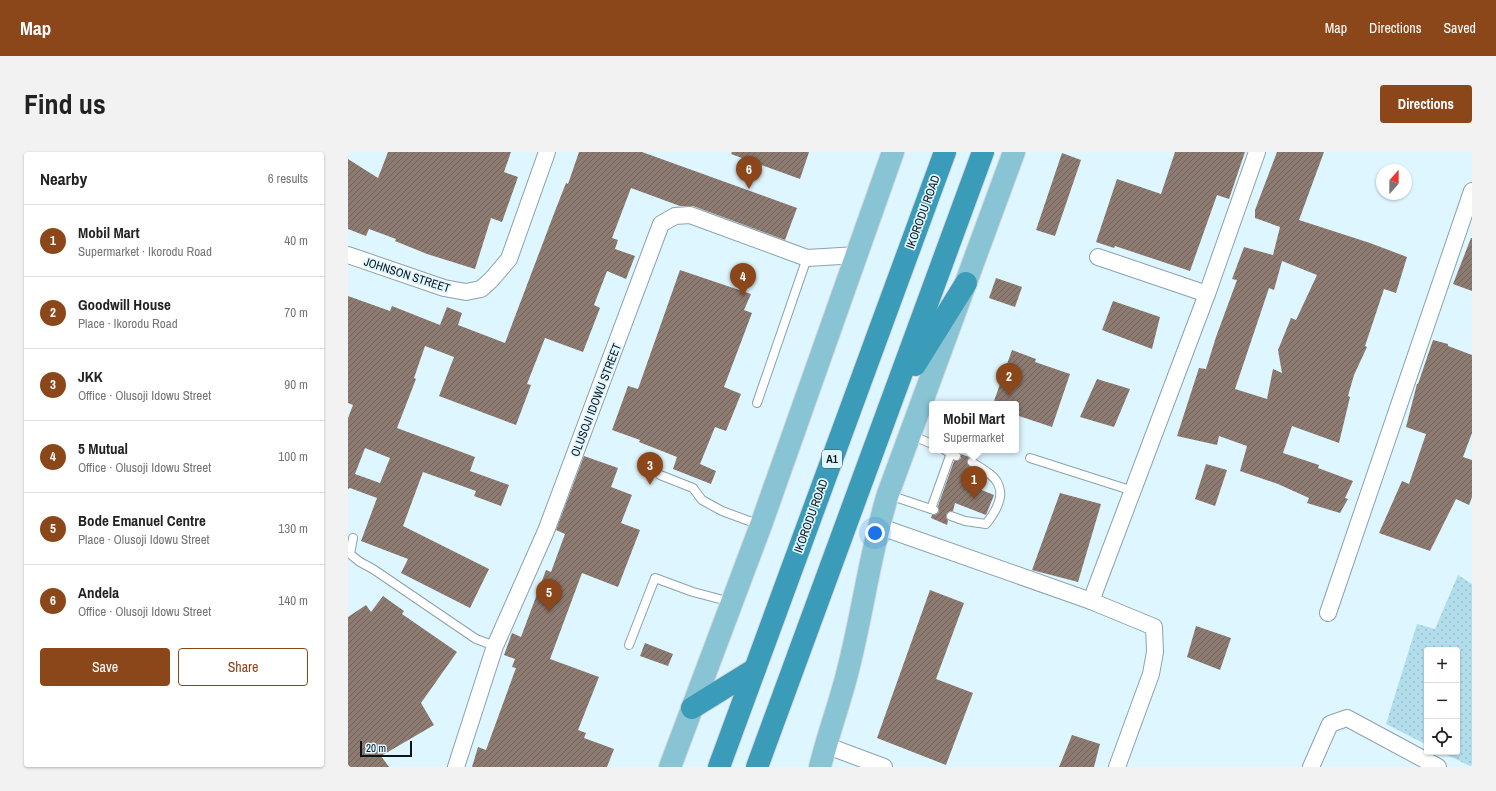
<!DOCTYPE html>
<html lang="en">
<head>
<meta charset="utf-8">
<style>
	body { margin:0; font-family:"Archivo Narrow",sans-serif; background:#f2f2f2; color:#222 }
	.controls { position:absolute; right:12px; bottom:12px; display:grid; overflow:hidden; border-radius:4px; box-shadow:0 1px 3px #0004 }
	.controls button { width:36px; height:36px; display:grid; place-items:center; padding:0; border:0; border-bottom:1px solid #e0e0e0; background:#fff; color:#222; font:20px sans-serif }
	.compass { position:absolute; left:1028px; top:12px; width:36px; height:36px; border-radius:50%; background:#fff; box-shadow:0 1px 3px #0004; rotate:21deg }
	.scale { position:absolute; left:12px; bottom:10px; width:52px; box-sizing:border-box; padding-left:4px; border:2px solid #0c1518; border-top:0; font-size:11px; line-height:14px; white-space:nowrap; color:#0c1518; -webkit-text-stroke:3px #def6ff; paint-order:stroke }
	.you { position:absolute; left:527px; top:381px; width:14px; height:14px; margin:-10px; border:3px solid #fff; border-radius:50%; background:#1a73e8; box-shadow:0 0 0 6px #1a73e833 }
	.badge { display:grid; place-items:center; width:26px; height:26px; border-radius:50%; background:#8b471a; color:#fff; font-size:13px; font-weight:700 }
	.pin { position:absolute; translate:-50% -33px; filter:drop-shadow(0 1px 2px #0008) }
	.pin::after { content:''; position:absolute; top:21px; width:14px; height:12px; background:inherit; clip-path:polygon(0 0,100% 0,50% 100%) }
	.popup { position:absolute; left:581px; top:249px; width:90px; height:52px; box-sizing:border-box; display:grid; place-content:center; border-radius:4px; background:#fff; filter:drop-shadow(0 1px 3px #0005); font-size:13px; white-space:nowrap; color:#767676 }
	.popup b { font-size:15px; color:#222 }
	.popup::after { content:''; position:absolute; left:50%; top:100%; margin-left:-8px; border:8px solid transparent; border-top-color:#fff }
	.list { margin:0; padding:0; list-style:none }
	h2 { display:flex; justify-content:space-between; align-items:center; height:52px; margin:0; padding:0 16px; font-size:17px }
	h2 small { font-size:13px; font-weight:400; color:#767676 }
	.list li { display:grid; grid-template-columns:26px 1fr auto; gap:12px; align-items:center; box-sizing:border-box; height:72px; padding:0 16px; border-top:1px solid #e0e0e0 }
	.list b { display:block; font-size:15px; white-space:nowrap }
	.list p { margin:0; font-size:13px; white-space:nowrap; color:#767676 }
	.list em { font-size:13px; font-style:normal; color:#767676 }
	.actions { display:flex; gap:8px; padding:12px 16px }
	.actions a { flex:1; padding:9px 0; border:1px solid #8b471a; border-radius:4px; text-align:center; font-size:14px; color:#8b471a }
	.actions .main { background:#8b471a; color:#fff }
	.icon { flex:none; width:22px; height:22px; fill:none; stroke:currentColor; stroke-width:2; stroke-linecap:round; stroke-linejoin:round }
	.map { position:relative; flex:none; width:1124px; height:615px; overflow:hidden; border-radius:4px }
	header { display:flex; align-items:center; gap:24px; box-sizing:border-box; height:56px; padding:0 20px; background:#8b471a; color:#fff }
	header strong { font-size:19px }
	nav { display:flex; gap:22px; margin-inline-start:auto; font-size:14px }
	.intro { display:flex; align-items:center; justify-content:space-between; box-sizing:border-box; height:96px; padding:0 24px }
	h1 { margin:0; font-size:28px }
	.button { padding:10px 18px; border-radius:4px; background:#8b471a; color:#fff; font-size:14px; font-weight:700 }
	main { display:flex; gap:24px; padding:0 24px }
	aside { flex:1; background:#fff; border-radius:4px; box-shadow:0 1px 3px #0004 }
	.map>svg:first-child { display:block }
</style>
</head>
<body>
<header>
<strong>Map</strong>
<nav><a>Map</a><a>Directions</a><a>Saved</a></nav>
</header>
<div class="intro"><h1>Find us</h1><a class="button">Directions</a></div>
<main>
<aside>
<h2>Nearby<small>6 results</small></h2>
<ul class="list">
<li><span class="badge">1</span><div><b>Mobil Mart</b><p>Supermarket · Ikorodu Road</p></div><em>40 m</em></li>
<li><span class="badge">2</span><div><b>Goodwill House</b><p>Place · Ikorodu Road</p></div><em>70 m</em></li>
<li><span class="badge">3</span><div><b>JKK</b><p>Office · Olusoji Idowu Street</p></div><em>90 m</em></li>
<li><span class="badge">4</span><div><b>5 Mutual</b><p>Office · Olusoji Idowu Street</p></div><em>100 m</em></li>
<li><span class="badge">5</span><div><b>Bode Emanuel Centre</b><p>Place · Olusoji Idowu Street</p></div><em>130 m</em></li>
<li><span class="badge">6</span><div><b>Andela</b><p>Office · Olusoji Idowu Street</p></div><em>140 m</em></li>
</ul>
<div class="actions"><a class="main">Save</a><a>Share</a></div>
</aside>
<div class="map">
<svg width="1124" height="615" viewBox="0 0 1124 615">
	<defs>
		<pattern id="grass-dots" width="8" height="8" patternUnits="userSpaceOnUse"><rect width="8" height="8" fill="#b2deec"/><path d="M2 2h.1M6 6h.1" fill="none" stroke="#98beca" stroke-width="1.8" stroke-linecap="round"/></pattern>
		<pattern id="building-hatch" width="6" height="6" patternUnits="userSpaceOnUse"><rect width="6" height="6" fill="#8d7b71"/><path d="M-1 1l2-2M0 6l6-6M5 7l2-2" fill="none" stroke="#72645c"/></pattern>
	</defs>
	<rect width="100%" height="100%" fill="#def6ff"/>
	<polygon fill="url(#grass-dots)" points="1110,423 1124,432 1124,615 1093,600 1109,600 1109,498 1079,498 1079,593 1038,572 1069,472 1087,477"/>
	<g fill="url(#building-hatch)" fill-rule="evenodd">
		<polygon points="40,0 163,0 156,20 170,25 154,70 143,66 127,117 79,102 47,89 48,87 21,77 18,84 0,77 0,7 30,26"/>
		<path d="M231,0H294L449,56L437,88L345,54H332L283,36L264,86L270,88L267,97L287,104L278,127L259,119L246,153L252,156L235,200L197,186L179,232L183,233L168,273L91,244L106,205L77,194L66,226L68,227L49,276L127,305L122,319L161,333L153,354L126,344L128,339L75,320L55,374L141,417L122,456L53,421L60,407L13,389L29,346L2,336L0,337V266L5,253L0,251V144L42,159L44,154L92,173L99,155L114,161L110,173L157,191L207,59L218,31L220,32ZM17,296L42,306L32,331L7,322Z"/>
		<polygon points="384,0 461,0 452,27 383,2"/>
		<polygon points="827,0 897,0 881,47 869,43 842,119 767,94 766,96 748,90 769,27 813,42"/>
		<path d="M929,0H976L951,68L1022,91L1059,105L1048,141L1036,137L1017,194L1019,195L1006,223L1000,244L1002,245L991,291L944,274L935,301L971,313L970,316L1005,329L997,346L1000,347L992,361L959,351L961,346L930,332L892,319L899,294L871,284L869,293L829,284L851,216L858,217L868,185L889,128L884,127L896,95L925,103L932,75L907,66V58ZM934,109L969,123L948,168L943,166L930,198L934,221L925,217L919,247L887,237L921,136L926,138Z"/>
		<polygon points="714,1 733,8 707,84 688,78"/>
		<polygon points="1123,86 1124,86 1124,139 1105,132"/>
		<polygon points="332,118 403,142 396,158 404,161 376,235 393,242 378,279 367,275 352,312 368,319 363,332 325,317 329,305 291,290 292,288 264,278 280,234 290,237"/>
		<polygon points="648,126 674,135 667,155 641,146"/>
		<polygon points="765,149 812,165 804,197 754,178"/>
		<polygon points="1085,188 1100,192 1100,194 1124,203 1124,281 1115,305 1124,308 1124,345 1121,353 1108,347 1082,399 1031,381 1054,329 1061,332 1078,282 1058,275 1069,232 1070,232"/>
		<polygon points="664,198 688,207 687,210 722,222 704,275 668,263 668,252 645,252"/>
		<polygon points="749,227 782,237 766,275 732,265"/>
		<polygon points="613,302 621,305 619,310 622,315 616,331 646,343 638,363 607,351 605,359 602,359 598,362 598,365 600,369 599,373 583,366 584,363 587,363 591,360 590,354 606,309 611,308 613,306"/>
		<polygon points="236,304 270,316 263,335 284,343 273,371 292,378 270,435 234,421 202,507 251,525 230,578 238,581 236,586 266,597 259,615 124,615 130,595 138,598 168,516 164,515 167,507 156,503 164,481 173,485 198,418 203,420 217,382 208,378"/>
		<polygon points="858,312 879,318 867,354 847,347"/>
		<polygon points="712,341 753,352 730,430 684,418"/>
		<polygon points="582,438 616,451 588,527 625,541 598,613 529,586"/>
		<polygon points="35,444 56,459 54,462 109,500 73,551 86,573 33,604 41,615 0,615 0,465 18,453 23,460"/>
		<polygon points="848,474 883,486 872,518 839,505"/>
		<polygon points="297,491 325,502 320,514 292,504"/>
		<polygon points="724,583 752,592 746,615 711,615"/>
	</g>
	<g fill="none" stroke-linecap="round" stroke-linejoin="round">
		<defs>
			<g id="lane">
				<polyline points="409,251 459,106"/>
				<polyline points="563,283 584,292"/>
				<polyline points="597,298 608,304"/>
				<polyline points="682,306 785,339"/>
				<polyline points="312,323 345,336 354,348 374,359 412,373"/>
				<polyline points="541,343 586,358"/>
				<polyline points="583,357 603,301"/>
				<path d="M603,364L617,369L638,372C646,362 657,345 650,332C646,322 632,316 624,310"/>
				<polyline points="5,386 2,402 12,410 25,417 128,487 147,494"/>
				<polyline points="281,493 307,426 345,440 383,450"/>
			</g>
			<g id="street">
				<polyline points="0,103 96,136 118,140 133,137 143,128 161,107 199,0"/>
				<polyline points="750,105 859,142"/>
				<polyline points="530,374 743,449 806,475 807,500 803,522 769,615"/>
				<polyline points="743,449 859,142 909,0"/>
				<polyline points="980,461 1124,39"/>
				<polyline points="477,593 536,615"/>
				<polyline points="108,615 147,494 198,379 313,72 327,64 342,63 459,106 509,103"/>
				<polyline points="963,615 982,572 999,566 1090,615"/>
			</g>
			<g id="primary">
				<polyline points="322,615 413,373 545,0"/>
				<path d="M472,615C480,582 492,551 500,518C515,460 522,400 540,342L666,0"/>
			</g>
			<g id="highway">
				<polyline points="567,213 618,131"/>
				<polyline points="344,556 407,517"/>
				<polyline points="371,615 597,0"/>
				<polyline points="409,615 635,0"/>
			</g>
		</defs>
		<use href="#lane" stroke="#8ca2aa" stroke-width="10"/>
		<use href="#street" stroke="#8ca2aa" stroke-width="18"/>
		<use href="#primary" stroke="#d8dada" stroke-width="24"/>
		<use href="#highway" stroke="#d8dada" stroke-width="24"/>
		<use href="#lane" stroke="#fff" stroke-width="8"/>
		<use href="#street" stroke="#fff" stroke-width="16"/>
		<use href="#primary" stroke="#89c4d4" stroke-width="22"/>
		<use href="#highway" stroke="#3a9cb8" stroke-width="22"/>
	</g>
	<g text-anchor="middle" stroke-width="3.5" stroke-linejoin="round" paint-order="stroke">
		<rect fill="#def6ff" stroke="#4b585d" stroke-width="1" x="474" y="298" width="20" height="18" rx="3"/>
		<g font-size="11" font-weight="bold" fill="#0c1518">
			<text x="484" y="311">A1</text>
		</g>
		<g font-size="12" fill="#0c1518" stroke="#def6ff">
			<text transform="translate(575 60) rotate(-70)" y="4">IKORODU ROAD</text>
			<text transform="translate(59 123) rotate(18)" y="4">JOHNSON STREET</text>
			<text transform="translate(248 248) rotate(-69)" y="4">OLUSOJI IDOWU STREET</text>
			<text transform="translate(463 364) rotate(-70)" y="4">IKORODU ROAD</text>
		</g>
	</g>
</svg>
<div class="controls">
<button>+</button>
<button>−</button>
<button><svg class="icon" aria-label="locate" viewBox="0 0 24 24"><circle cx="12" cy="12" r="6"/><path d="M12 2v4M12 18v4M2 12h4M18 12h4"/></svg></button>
</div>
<svg class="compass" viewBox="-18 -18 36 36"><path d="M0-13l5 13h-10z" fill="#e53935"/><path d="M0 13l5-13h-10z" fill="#767676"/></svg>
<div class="scale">20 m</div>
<div class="you"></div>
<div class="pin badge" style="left:626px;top:347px">1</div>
<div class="popup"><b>Mobil Mart</b>Supermarket</div>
<div class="pin badge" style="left:661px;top:244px">2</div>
<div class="pin badge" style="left:302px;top:333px">3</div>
<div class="pin badge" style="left:395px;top:144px">4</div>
<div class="pin badge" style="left:201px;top:460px">5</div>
<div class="pin badge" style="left:401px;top:37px">6</div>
</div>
</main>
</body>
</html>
